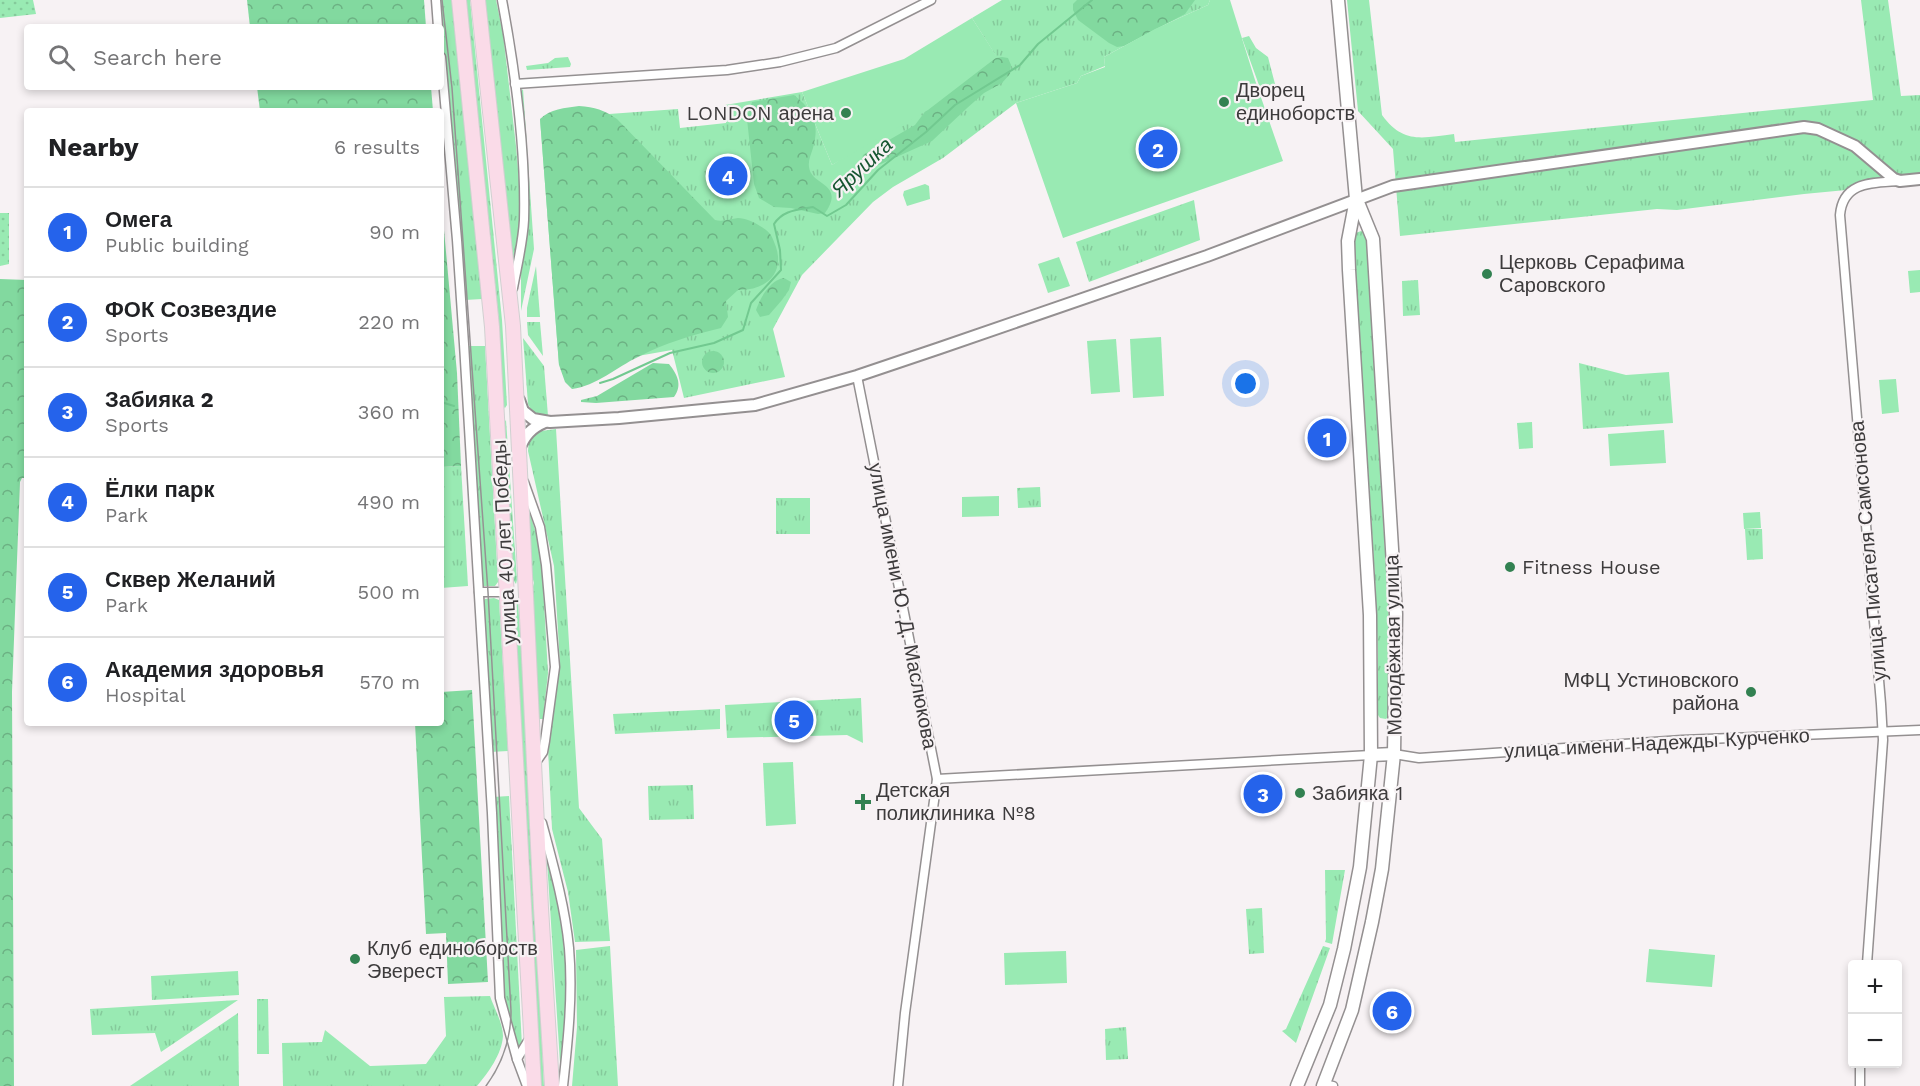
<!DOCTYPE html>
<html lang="en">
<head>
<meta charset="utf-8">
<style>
	body { margin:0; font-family:"Work Sans",sans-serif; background:#f6f6f6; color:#202124 }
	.controls { position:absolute; right:18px; bottom:18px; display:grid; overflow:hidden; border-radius:6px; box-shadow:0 3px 9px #0003 }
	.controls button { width:54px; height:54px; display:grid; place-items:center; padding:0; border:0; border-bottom:2px solid #e0e0e0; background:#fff; color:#202124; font:30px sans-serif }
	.you { position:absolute; left:1246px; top:384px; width:21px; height:21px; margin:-15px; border:4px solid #fff; border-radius:50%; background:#1a73e8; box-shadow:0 0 0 9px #1a73e833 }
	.badge { display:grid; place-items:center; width:39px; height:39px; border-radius:50%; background:#2563eb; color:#fff; font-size:20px; font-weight:700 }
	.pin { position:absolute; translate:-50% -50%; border:3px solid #fff; box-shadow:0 2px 6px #0006 }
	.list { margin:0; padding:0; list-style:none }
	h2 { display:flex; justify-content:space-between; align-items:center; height:78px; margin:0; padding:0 24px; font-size:26px }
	h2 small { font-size:20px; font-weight:400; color:#757577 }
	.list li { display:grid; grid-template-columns:39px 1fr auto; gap:18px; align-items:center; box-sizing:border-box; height:90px; padding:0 24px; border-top:2px solid #e0e0e0 }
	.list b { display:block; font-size:22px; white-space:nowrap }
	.list p { margin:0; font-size:20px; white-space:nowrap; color:#757577 }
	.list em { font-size:20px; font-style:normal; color:#757577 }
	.icon { flex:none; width:33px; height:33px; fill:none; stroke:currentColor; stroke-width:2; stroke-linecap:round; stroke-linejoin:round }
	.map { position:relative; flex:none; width:1920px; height:1086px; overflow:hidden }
	.search { position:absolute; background:#fff; box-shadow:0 3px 9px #0003; left:24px; top:24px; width:420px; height:66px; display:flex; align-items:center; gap:15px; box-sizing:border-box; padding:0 21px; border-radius:6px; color:#757577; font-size:22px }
	.panel { position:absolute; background:#fff; box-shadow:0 3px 9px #0003; left:24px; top:108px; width:420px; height:618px; border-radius:6px }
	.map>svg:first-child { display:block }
</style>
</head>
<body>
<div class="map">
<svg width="1920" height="1086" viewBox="0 0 1920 1086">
	<defs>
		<pattern id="grass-tufts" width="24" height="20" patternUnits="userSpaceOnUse" patternTransform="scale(1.5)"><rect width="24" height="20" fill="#99eab3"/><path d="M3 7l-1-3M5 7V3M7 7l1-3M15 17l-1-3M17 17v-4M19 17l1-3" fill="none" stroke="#85ca9b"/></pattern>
		<pattern id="forest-crowns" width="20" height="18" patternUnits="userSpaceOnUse" patternTransform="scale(1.5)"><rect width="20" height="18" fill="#82d99f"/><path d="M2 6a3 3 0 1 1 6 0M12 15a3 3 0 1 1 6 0" fill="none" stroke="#6cb183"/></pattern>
		<pattern id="garden-dots" width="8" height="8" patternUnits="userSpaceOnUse" patternTransform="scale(1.5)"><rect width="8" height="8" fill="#99eab3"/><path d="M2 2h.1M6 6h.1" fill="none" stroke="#85ca9b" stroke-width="1.8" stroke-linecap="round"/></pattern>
	</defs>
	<rect width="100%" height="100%" fill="#f7f2f4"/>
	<g fill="url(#grass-tufts)">
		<polygon points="436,0 454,0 482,299 465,300 441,27"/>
		<polygon points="466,0 470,0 502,320 507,405 505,408 502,405 499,322"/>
		<polygon points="485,0 496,0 503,34 516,146 521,204 518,236 513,263"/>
		<polygon points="1002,0 1210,0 1208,5 1155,29 1104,57 1105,66 1081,76 1077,83 1016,103 943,158 893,187 873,202 802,275 773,329 785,377 684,398 672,350 615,360 559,365 540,119 678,109 680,128 726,123 725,105 802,92 832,165 996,56 972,18"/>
		<path d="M1347,0H1369L1382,115C1403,144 1422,138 1454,134L1455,142L1873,100L1861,0H1888L1901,96L1920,95V183L1804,194L1677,210L1657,209L1400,236L1393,149L1358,111Z"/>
		<polygon points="1249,36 1256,48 1268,57 1275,84 1260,88 1242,38"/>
		<polygon points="568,57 571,64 570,67 527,70 526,66 548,63 555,58"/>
		<polygon points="523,89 534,249 521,311 521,263 528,224 519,94"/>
		<polygon points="1194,200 1200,240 1089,282 1076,242"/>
		<polygon points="1361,231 1366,234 1389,618 1391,656 1389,717 1386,719 1380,718 1378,715 1378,655 1375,579 1353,234"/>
		<polygon points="1059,257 1070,286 1048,293 1038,264"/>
		<polygon points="536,266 540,317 527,317 527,308"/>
		<polygon points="1418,280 1420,315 1403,316 1402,281"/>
		<polygon points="527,322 540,322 543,356 528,335"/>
		<path d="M523,338L544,366L548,416C537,416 533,414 528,404Z"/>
		<polygon points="469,346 485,346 498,582 495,586 482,586"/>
		<polygon points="1579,363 1626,375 1669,372 1673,423 1583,429"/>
		<polygon points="506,420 517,580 516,584 514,581 503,424"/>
		<polygon points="556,429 579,808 602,839 610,941 575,942 568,892 552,829 548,748 560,664 554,566 528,451 529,438 534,432"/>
		<polygon points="461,466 468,586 441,588 441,467"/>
		<polygon points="1040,487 1041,507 1018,508 1017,488"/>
		<rect x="776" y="498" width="34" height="36"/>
		<polygon points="526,501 541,549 542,567 548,673 543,719 537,719 531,593 534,583 530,570"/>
		<polygon points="1745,529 1762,529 1763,559 1747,560"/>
		<polygon points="494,598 499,600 508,751 490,752 483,602 485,599"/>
		<polygon points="516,599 518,601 528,758 544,1086 540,1086 513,600"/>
		<polygon points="861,698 863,743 847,735 727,738 725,705"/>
		<polygon points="720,709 720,729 615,734 613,714"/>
		<polygon points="693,785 694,819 649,820 648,786"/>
		<polygon points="509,796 522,1046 518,1052 504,999 493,797"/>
		<polygon points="547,861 559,897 566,970 565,1031 561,1078"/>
		<polygon points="1325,870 1345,870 1332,944 1325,942 1326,939"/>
		<polygon points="1262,908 1264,953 1249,954 1246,909"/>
		<polygon points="610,946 618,1086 572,1086 577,1027 576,950"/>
		<polygon points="1323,946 1330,948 1296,1043 1282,1031 1286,1029"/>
		<polygon points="238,971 239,995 152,1000 151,976"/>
		<path d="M490,996C494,1008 503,1023 503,1036C502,1054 488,1073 477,1086H283L282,1043L322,1042L325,1030L370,1066L426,1064L446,1036L444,997Z"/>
		<polygon points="257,999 268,999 269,1054 257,1054"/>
		<polygon points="238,1000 161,1052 155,1033 92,1035 90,1009"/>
		<polygon points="238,1013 239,1086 130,1086"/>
		<polygon points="1126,1027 1128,1059 1106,1060 1105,1029"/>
	</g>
	<g fill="url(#forest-crowns)">
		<polygon points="247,0 424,0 426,27 250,27"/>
		<polygon points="1077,0 1195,0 1185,14 1124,46 1117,47 1109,43 1078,20 1073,10 1073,4"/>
		<polygon points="1002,57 1008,58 1011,65 1010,74 1002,83 984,93 966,109 932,141 872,168 865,166 862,160 863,155 915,125 927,109 990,59"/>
		<polygon points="257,87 431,87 433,111 260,111"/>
		<path d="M794,95C813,110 820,123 813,148C811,155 808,160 809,167C811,186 846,183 825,213L818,214L791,208L774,207L759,198L754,184L747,119L752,102Z"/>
		<path d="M579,106C595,107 604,110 617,119L715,220C723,222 730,219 738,218C745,218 754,222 760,226C771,232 772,236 776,247C785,275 764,291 738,290L726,301L728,317L721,328C692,335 665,343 638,357C617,367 596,386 572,389L565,382L559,365L540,119C550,109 565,108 579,106Z"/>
		<polygon points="441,197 457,373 461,466 441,467"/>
		<path d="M784,278L791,282L789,290L782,300L769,315L760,317L756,310C760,298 770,280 784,278Z"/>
		<polygon points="0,279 27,280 27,478 22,478 20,482 12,692 14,1086 0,1086"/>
		<circle cx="713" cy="362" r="11"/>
		<path d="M653,363L669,364C677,374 683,385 674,397L596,403L581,402V400L597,396Z"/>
		<polygon points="472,690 488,982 448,984 446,933 426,934 415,723 441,723 441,692"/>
	</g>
	<g fill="url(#garden-dots)">
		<polygon points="0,0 33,0 36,14 0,18"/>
		<polygon points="0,213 9,213 9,264 0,266"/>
	</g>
	<g fill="#99eab3">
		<polygon points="1210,0 1230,0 1255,80 1283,161 1063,238 1016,103 1077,83 1081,76 1105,67 1104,57 1155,29 1208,5"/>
		<polygon points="972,18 997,57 928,110 832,165 802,92 904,59"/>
		<polygon points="925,184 929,186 930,199 907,206 903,195 904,191"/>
		<polygon points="1920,270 1920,292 1910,293 1908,271"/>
		<polygon points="1161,337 1164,396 1133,398 1130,339"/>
		<polygon points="1116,339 1120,392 1091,394 1087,341"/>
		<polygon points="1896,379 1899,412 1882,414 1879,380"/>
		<polygon points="1532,422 1533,448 1519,449 1517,423"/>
		<polygon points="1664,430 1666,463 1610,466 1608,434"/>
		<polygon points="999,496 999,516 962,517 962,497"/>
		<polygon points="1760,512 1761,528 1744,529 1743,513"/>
		<polygon points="793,762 796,824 766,826 763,763"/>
		<polygon points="1649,949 1715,955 1712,987 1646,982"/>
		<polygon points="1066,951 1067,983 1005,985 1004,953"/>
	</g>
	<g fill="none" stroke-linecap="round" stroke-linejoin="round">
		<g stroke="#72c990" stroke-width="2">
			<path d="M600,383L613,379L670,353L714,343L743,330L751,303L781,270L780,250L774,224C783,210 797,210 813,207L827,216L846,205L878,170L926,132L955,105L1020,65L1038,44L1092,0"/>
			<polyline points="441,402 454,406"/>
		</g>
		<defs>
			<g id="minor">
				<polyline points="436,0 438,27"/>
				<path d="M502,0C515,70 526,149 524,220C523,242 517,266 513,288"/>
				<polyline points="441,57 457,240 464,344 492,813 500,998 517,1059 527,1086"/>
				<polyline points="515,84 727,70 780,62 836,48 931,0"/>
				<polyline points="857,376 937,779 905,1013 898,1086"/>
				<polyline points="524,482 540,527 546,565 555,667 545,741 543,752 534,765"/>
				<polyline points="479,592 508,592"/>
				<polyline points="1394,754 1419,758 1682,740 1920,730"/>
				<polyline points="937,779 1371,755"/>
				<path d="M542,823C553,864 565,906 569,948C573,994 568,1040 563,1086"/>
				<path d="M1867,964L1883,740L1881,704L1840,215C1843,181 1873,183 1899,181"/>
				<polyline points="517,1059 531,1036"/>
				<polyline points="1324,1084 1333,1086"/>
				<polyline points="1860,1086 1860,1064"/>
			</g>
			<g id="tertiary">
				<polyline points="519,400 523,411 533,419 550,422 619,418 755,405 857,376 940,348 1207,256 1393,186 1804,127 1818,129 1855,146 1894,179 1900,181 1920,179"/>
				<path d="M519,449C525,435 531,428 545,422"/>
			</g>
			<g id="secondary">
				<polyline points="1371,755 1394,754"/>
				<polyline points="1297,1086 1330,1005 1344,949 1360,867 1371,755 1370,615 1349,270 1348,241 1356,199 1338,0"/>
				<polyline points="1323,1086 1352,1010 1372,922 1382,869 1394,754 1396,614 1373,239 1357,200"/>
			</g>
			<g id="primary">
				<polyline points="459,0 492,327 534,1086"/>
				<polyline points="478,0 513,326 541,908 552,1086"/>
			</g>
		</defs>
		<use href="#minor" stroke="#949091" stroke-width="11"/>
		<use href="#tertiary" stroke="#949091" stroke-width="14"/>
		<use href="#secondary" stroke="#949091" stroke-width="15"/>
		<use href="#primary" stroke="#d0d0d0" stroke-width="16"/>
		<use href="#minor" stroke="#fff" stroke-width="8"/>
		<use href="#tertiary" stroke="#fff" stroke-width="10"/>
		<use href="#secondary" stroke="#fff" stroke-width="12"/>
		<use href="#primary" stroke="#fadbe8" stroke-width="14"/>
		<path stroke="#959293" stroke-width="1.5" d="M442,0L452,88L488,592L511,1011C511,1038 502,1064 486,1086"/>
	</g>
	<g fill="#328151" stroke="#f7f2f4" stroke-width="2">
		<circle cx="1224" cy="102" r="6"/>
		<circle cx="846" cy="113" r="6"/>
		<circle cx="1487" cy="274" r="6"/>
		<circle cx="1510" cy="567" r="6"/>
		<circle cx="1751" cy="692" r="6"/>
		<circle cx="1300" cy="793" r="6"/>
		<path d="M860 793h6v6h6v6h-6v6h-6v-6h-6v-6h6z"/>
		<circle cx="355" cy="959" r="6"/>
	</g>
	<g text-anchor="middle" stroke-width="4.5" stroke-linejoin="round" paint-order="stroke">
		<g font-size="20" fill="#3d3b3c" stroke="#f7f2f4" text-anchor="start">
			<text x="1236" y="97">Дворец<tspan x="1236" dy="23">единоборств</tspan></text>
			<text x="834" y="120" text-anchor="end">LONDON арена</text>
			<text x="1499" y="269">Церковь Серафима<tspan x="1499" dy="23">Саровского</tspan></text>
			<text x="1522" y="574">Fitness House</text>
			<text x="1739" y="687" text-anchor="end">МФЦ Устиновского<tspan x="1739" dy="23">района</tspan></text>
			<text x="876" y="797">Детская<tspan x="876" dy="23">поликлиника №8</tspan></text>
			<text x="1312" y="800">Забияка 1</text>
			<text x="367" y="955">Клуб единоборств<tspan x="367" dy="23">Эверест</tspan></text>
		</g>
		<g font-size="20" fill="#3d3b3c" stroke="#f7f2f4">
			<text transform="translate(504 542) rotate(-93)" y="7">улица 40 лет Победы</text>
			<text transform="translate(1868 551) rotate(-95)" y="7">улица Писателя Самсонова</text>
			<text transform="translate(903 606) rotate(79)" y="7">улица имени Ю. Д. Маслюкова</text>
			<text transform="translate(1393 645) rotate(-91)" y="7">Молодёжная улица</text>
			<text transform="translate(1657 743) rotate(-3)" y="7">улица имени Надежды Курченко</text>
		</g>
		<g font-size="21" font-style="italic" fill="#165631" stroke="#f7f2f4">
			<text transform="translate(862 167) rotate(-43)" y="7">Ярушка</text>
		</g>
	</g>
</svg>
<div class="controls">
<button>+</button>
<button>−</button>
</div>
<div class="you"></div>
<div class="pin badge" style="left:1327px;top:438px">1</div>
<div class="pin badge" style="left:1158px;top:149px">2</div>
<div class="pin badge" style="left:1263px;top:794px">3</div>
<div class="pin badge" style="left:728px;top:176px">4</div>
<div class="pin badge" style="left:794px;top:720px">5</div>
<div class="pin badge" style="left:1392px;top:1011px">6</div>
<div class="search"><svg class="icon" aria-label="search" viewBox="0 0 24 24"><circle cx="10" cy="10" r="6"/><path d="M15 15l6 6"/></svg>Search here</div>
<section class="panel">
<h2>Nearby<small>6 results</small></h2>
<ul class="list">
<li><span class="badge">1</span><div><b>Омега</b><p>Public building</p></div><em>90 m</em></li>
<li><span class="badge">2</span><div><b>ФОК Созвездие</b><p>Sports</p></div><em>220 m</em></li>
<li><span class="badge">3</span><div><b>Забияка 2</b><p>Sports</p></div><em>360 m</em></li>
<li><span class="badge">4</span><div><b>Ёлки парк</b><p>Park</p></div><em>490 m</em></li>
<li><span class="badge">5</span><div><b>Сквер Желаний</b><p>Park</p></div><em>500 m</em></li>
<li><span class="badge">6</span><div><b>Академия здоровья</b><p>Hospital</p></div><em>570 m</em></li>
</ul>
</section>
</div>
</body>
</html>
